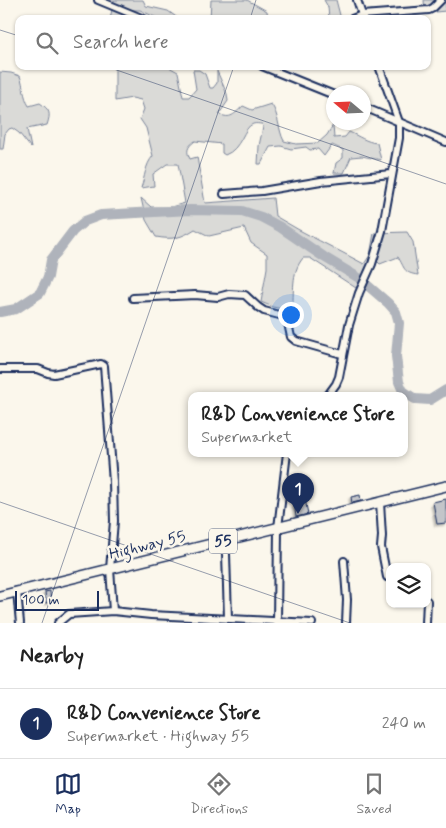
<!DOCTYPE html>
<html lang="en">
<head>
<meta charset="utf-8">
<style>
	body { margin:0; font-family:Mynerve,sans-serif; background:#f2f2f2; color:#222 }
	.controls { position:absolute; right:15px; bottom:15px; display:grid; overflow:hidden; border-radius:10px; box-shadow:0 1px 4px #0004 }
	.controls button { width:45px; height:45px; display:grid; place-items:center; padding:0; border:0; border-bottom:1px solid #e0e0e0; background:#fff; color:#222; font:25px sans-serif }
	.compass { position:absolute; left:326px; top:85px; width:45px; height:45px; border-radius:50%; background:#fff; box-shadow:0 1px 4px #0004; rotate:289deg }
	.scale { position:absolute; left:15px; bottom:12px; width:84px; box-sizing:border-box; padding-left:5px; border:2px solid #1b2f5e; border-top:0; font-size:14px; line-height:18px; white-space:nowrap; color:#1b2f5e; -webkit-text-stroke:4px #fbf7ec; paint-order:stroke }
	.you { position:absolute; left:290px; top:314px; width:18px; height:18px; margin:-12px; border:4px solid #fff; border-radius:50%; background:#1a73e8; box-shadow:0 0 0 8px #1a73e833 }
	.badge { display:grid; place-items:center; width:32px; height:32px; border-radius:50%; background:#1b2f5e; color:#fff; font-size:16px; font-weight:700 }
	.pin { position:absolute; translate:-50% -41px; filter:drop-shadow(0 1px 2px #0008) }
	.pin::after { content:''; position:absolute; top:26px; width:18px; height:15px; background:inherit; clip-path:polygon(0 0,100% 0,50% 100%) }
	.popup { position:absolute; left:188px; top:392px; width:220px; height:65px; box-sizing:border-box; display:grid; place-content:center; border-radius:10px; background:#fff; filter:drop-shadow(0 1px 4px #0005); font-size:16px; white-space:nowrap; color:#767676 }
	.popup b { font-size:19px; color:#222 }
	.popup::after { content:''; position:absolute; left:50%; top:100%; margin-left:-10px; border:10px solid transparent; border-top-color:#fff }
	.list { margin:0; padding:0; list-style:none }
	h2 { display:flex; justify-content:space-between; align-items:center; height:65px; margin:0; padding:0 20px; font-size:21px }
	h2 small { font-size:16px; font-weight:400; color:#767676 }
	.list li { display:grid; grid-template-columns:32px 1fr auto; gap:15px; align-items:center; box-sizing:border-box; height:70px; padding:0 20px; border-top:1px solid #e0e0e0 }
	.list b { display:block; font-size:19px; white-space:nowrap }
	.list p { margin:0; font-size:16px; white-space:nowrap; color:#767676 }
	.list em { font-size:16px; font-style:normal; color:#767676 }
	.icon { flex:none; width:28px; height:28px; fill:none; stroke:currentColor; stroke-width:2; stroke-linecap:round; stroke-linejoin:round }
	.map { position:relative; flex:none; width:446px; height:623px; overflow:hidden }
	.search { position:absolute; background:#fff; box-shadow:0 1px 4px #0004; left:15px; right:15px; top:15px; height:55px; display:flex; align-items:center; gap:12px; box-sizing:border-box; padding:0 18px; border-radius:10px; color:#767676; font-size:19px }
	.sheet { height:135px; background:#fff }
	nav { display:flex; justify-content:space-around; align-items:center; box-sizing:border-box; height:70px; border-top:1px solid #e0e0e0; background:#fff; font-size:14px; color:#767676 }
	nav a { display:grid; justify-items:center; gap:2px }
	nav .on { color:#1b2f5e }
	.map>svg:first-child { display:block }
</style>
</head>
<body>
<div class="map">
<svg width="446" height="623" viewBox="0 0 446 623">
	<defs>
		<filter id="shadow"><feDropShadow dx="-2" dy="2" stdDeviation="1" flood-color="#0004"/></filter>
	</defs>
	<rect width="100%" height="100%" fill="#fbf7ec"/>
	<filter id="ink" filterUnits="userSpaceOnUse"><feTurbulence type="fractalNoise" baseFrequency=".02" numOctaves="2"/><feDisplacementMap in="SourceGraphic" scale="10" xChannelSelector="R" yChannelSelector="G"/><feConvolveMatrix kernelMatrix="1 2 1 2 8 2 1 2 1" color-interpolation-filters="sRGB"/></filter>
	<g filter="url(#ink)">
		<g fill="#dadad7" stroke="#7a849a">
			<polygon points="114,0 143,0 146,6 168,11 179,19 159,19 140,10 132,10 125,19 110,19"/>
			<polygon points="211,0 247,0 267,11 268,19 210,19"/>
			<polygon points="324,0 336,0 341,19 329,19 328,7"/>
			<polygon points="424,0 446,0 446,11 425,13"/>
			<path d="M115,66H167L178,72L183,97H189L196,89L193,70H199L205,74L210,88H213L217,83V71L227,94L228,101L219,114C231,120 234,114 243,106L252,110L271,104C279,114 278,130 284,141L296,144L318,143L327,135L333,125L334,138L345,137L349,132C359,136 366,142 377,143L381,160L362,156L351,157L344,173H334L336,163L343,158V150L332,145L324,156L318,149L310,150L306,147L291,149L281,146L270,147L261,164H258L259,146L263,127L262,124C259,124 256,123 253,124C243,127 242,149 225,155L222,153V144L195,141C187,147 186,151 190,159L197,157L205,203L273,198L275,216C304,234 335,248 364,264L370,255L374,233L407,232L413,242L418,275C403,273 405,268 398,257L380,264L378,262L369,264L356,288L310,258H303C290,274 295,291 292,311L273,307L261,302L267,268V254L251,243L244,228L209,236L195,229C181,238 173,240 156,237L146,220L141,198L151,207H171L185,203L178,164H167L153,174L154,186L141,188C145,177 145,165 153,156L146,128L140,119L144,109L141,100L132,98L115,101Z"/>
			<path d="M0,72L11,73L20,76C24,86 23,96 29,106L40,103C50,110 51,113 47,125L27,129L31,148L19,133L12,128L9,129L5,134L3,149H0Z"/>
		</g>
		<g fill="none" stroke-linecap="round" stroke-linejoin="round">
			<polyline stroke="#afb3bb" stroke-width="10" points="0,312 16,309 40,293 48,277 51,260 73,231 85,221 101,215 190,210 242,211 261,217 280,227 324,257 359,278 388,303 396,312 399,323 396,356 399,382 403,391 415,399 430,400 446,390"/>
		</g>
		<g fill="#c3c5c9" stroke="#1b2f5e" filter="url(#shadow)">
			<polygon points="360,495 361,501 352,503 351,497"/>
			<polygon points="305,499 308,514 296,517 294,501"/>
			<polygon points="446,499 446,523 437,524 433,502"/>
			<polygon points="50,591 51,602 46,603 45,592"/>
		</g>
		<g fill="none" stroke-linecap="round" stroke-linejoin="round">
			<defs>
				<g id="minor">
					<polyline points="98,0 144,19"/>
					<polyline points="357,0 363,18"/>
					<polyline points="352,19 362,15 429,10 433,8 441,0"/>
					<polyline points="262,66 334,95"/>
					<polyline points="364,107 446,142"/>
					<polyline points="224,194 262,191 321,181 391,174"/>
					<polyline points="133,298 195,295 218,297 229,294 245,295 258,307 264,311 283,316 287,319 291,337 296,341 342,354"/>
					<polyline points="0,369 38,369 48,373 54,374 101,364 104,366 113,482 114,521 110,569 113,611"/>
					<polyline points="328,395 336,384 339,377 349,325 359,293 372,264 382,231 399,138 399,122 379,66"/>
					<polyline points="380,502 382,536 381,547 387,577"/>
					<polyline points="220,542 226,554 228,618"/>
					<polyline points="344,561 347,600 346,623"/>
					<polyline points="17,591 20,623"/>
					<polyline points="58,623 69,614 113,611 151,615 312,623"/>
					<polyline points="277,623 278,528 287,453"/>
					<polyline points="426,623 427,601"/>
				</g>
				<polyline id="highway" points="0,596 446,486"/>
			</defs>
			<use href="#minor" stroke="#1b2f5e" stroke-width="10"/>
			<use href="#highway" stroke="#1b2f5e" stroke-width="12"/>
			<use href="#minor" stroke="#fbf7ec" stroke-width="6"/>
			<use href="#highway" stroke="#fbf7ec" stroke-width="9"/>
		</g>
	</g>
	<path fill="none" stroke="#1b2f5e" stroke-width="1" stroke-opacity="0.45" d="M250,19L256,0M0,30L19,36M105,66L446,184M0,502L350,623M42,623L234,66"/>
	<g text-anchor="middle" stroke-width="5" stroke-linejoin="round" paint-order="stroke">
		<rect fill="#fbf7ec" stroke="#5e6b89" stroke-width="1" x="209" y="528.5" width="28" height="25" rx="4"/>
		<g font-size="15" font-weight="bold" fill="#1b2f5e">
			<text x="223" y="546">55</text>
		</g>
		<g font-size="16" fill="#1b2f5e" stroke="#fbf7ec">
			<text transform="translate(147 544) rotate(-14)" y="6">Highway 55</text>
		</g>
	</g>
</svg>
<div class="controls">
<button><svg class="icon" aria-label="layers" viewBox="0 0 24 24"><path d="M12 4l9 5-9 5-9-5zM3 14l9 5 9-5"/></svg></button>
</div>
<svg class="compass" viewBox="-18 -18 36 36"><path d="M0-13l5 13h-10z" fill="#e53935"/><path d="M0 13l5-13h-10z" fill="#767676"/></svg>
<div class="scale">100 m</div>
<div class="you"></div>
<div class="pin badge" style="left:298px;top:514px">1</div>
<div class="popup"><b>R&amp;D Convenience Store</b>Supermarket</div>
<div class="search"><svg class="icon" aria-label="search" viewBox="0 0 24 24"><circle cx="10" cy="10" r="6"/><path d="M15 15l6 6"/></svg>Search here</div>
</div>
<section class="sheet">
<h2>Nearby<small></small></h2>
<ul class="list">
<li><span class="badge">1</span><div><b>R&amp;D Convenience Store</b><p>Supermarket · Highway 55</p></div><em>240 m</em></li>
</ul>
</section>
<nav>
<a class="on"><svg class="icon" aria-label="map" viewBox="0 0 24 24"><path d="M3 6l6-2 6 2 6-2v14l-6 2-6-2-6 2zM9 4v14M15 6v14"/></svg>Map</a>
<a><svg class="icon" aria-label="directions" viewBox="0 0 24 24"><path d="M12 3l9 9-9 9-9-9zM9 14v-3h6M13 9l2 2-2 2"/></svg>Directions</a>
<a><svg class="icon" aria-label="saved" viewBox="0 0 24 24"><path d="M7 4h10v16l-5-4-5 4z"/></svg>Saved</a>
</nav>
</body>
</html>
